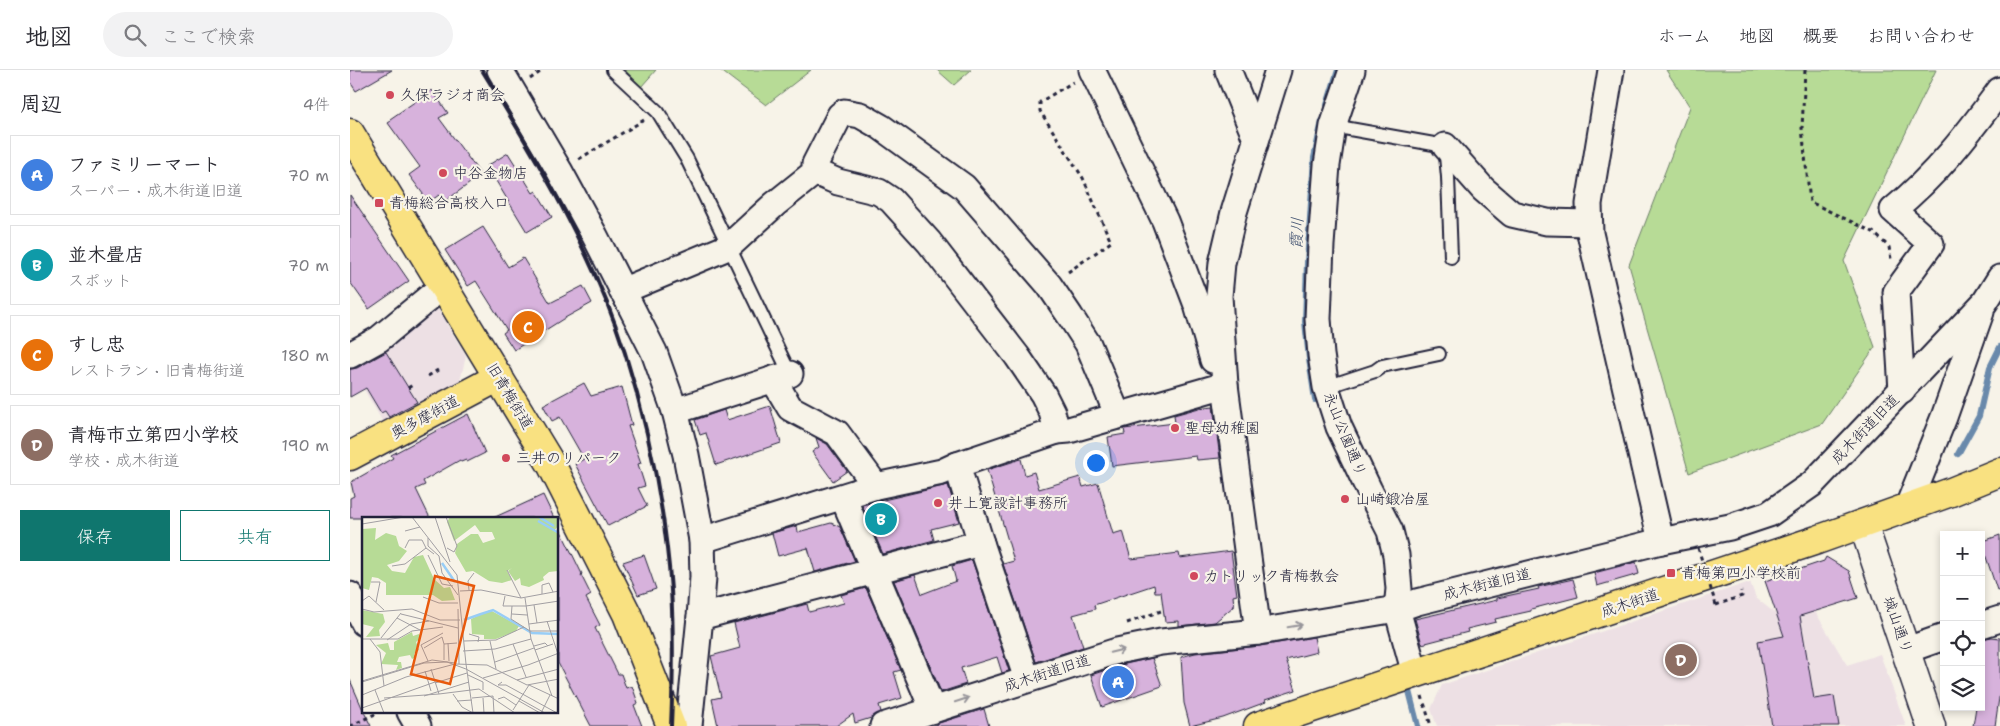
<!DOCTYPE html>
<html lang="ja">
<head>
<meta charset="utf-8">
<style>
	body { margin:0; font-family:"Shantell Sans","Klee One",sans-serif; background:#f2f2f3; color:#2b2b33 }
	.controls { position:absolute; right:15px; bottom:15px; display:grid; overflow:hidden; border-radius:0px; box-shadow:0 2px 8px #0003 }
	.controls button { width:45px; height:45px; display:grid; place-items:center; padding:0; border:0; border-bottom:1px solid #e1e1e2; background:#fff; color:#2b2b33; font:25px sans-serif }
	.you { position:absolute; left:745px; top:392px; width:18px; height:18px; margin:-12px; border:4px solid #fff; border-radius:50%; background:#1a73e8; box-shadow:0 0 0 8px #1a73e833 }
	.badge { display:grid; place-items:center; width:32px; height:32px; border-radius:50%; background:#0f766e; color:#fff; font-size:16px; font-weight:700 }
	.pin { position:absolute; translate:-50% -50%; border:2px solid #fff; box-shadow:0 1px 5px #0006 }
	.list { margin:0; padding:0; list-style:none }
	h2 { display:flex; justify-content:space-between; align-items:center; height:65px; margin:0; padding:0 20px; font-size:21px }
	h2 small { font-size:16px; font-weight:400; color:#7c7c81 }
	.list li { display:grid; grid-template-columns:32px 1fr auto; gap:15px; align-items:center; box-sizing:border-box; height:80px; margin:0 10px 10px; padding:0 10px; border:1px solid #e1e1e2; border-radius:0px }
	.list b { display:block; font-size:19px; white-space:nowrap }
	.list p { margin:0; font-size:16px; white-space:nowrap; color:#7c7c81 }
	.list em { font-size:16px; font-style:normal; color:#7c7c81 }
	.actions { display:flex; gap:10px; padding:15px 20px }
	.actions a { flex:1; padding:11px 0; border:1px solid #0f766e; border-radius:0px; text-align:center; font-size:18px; color:#0f766e }
	.actions .main { background:#0f766e; color:#fff }
	.icon { flex:none; width:28px; height:28px; fill:none; stroke:currentColor; stroke-width:2; stroke-linecap:round; stroke-linejoin:round }
	.map { position:relative; flex:none; width:1650px; height:656px; overflow:hidden }
	header { display:flex; align-items:center; gap:30px; box-sizing:border-box; height:70px; padding:0 25px; background:#fff; border-bottom:1px solid #e1e1e2 }
	header strong { font-size:24px }
	nav { display:flex; gap:28px; margin-inline-start:auto; font-size:18px }
	.search { width:350px; height:45px; background:#f2f2f3; display:flex; align-items:center; gap:12px; box-sizing:border-box; padding:0 18px; border-radius:28px; color:#7c7c81; font-size:19px }
	main { display:flex }
	aside { flex:1; background:#fff }
	.map>svg:first-child { display:block }
</style>
</head>
<body>
<header>
<strong>地図</strong>
<div class="search"><svg class="icon" aria-label="search" viewBox="0 0 24 24"><circle cx="10" cy="10" r="6"/><path d="M15 15l6 6"/></svg>ここで検索</div>
<nav><a>ホーム</a><a>地図</a><a>概要</a><a>お問い合わせ</a></nav>
</header>
<main>
<aside>
<h2>周辺<small>4件</small></h2>
<ul class="list">
<li><span class="badge" style="background:#3f7fe0">A</span><div><b>ファミリーマート</b><p>スーパー · 成木街道旧道</p></div><em>70 m</em></li>
<li><span class="badge" style="background:#0f9aa8">B</span><div><b>並木畳店</b><p>スポット</p></div><em>70 m</em></li>
<li><span class="badge" style="background:#e8710a">C</span><div><b>すし忠</b><p>レストラン · 旧青梅街道</p></div><em>180 m</em></li>
<li><span class="badge" style="background:#8d6e63">D</span><div><b>青梅市立第四小学校</b><p>学校 · 成木街道</p></div><em>190 m</em></li>
</ul>
<div class="actions"><a class="main">保存</a><a>共有</a></div>
</aside>
<div class="map">
<svg width="1650" height="656" viewBox="0 0 1650 656">
	<rect width="100%" height="100%" fill="#f7f3e8"/>
	<filter id="ink" filterUnits="userSpaceOnUse"><feTurbulence type="fractalNoise" baseFrequency=".02" numOctaves="2"/><feDisplacementMap in="SourceGraphic" scale="10" xChannelSelector="R" yChannelSelector="G"/><feConvolveMatrix kernelMatrix="1 2 1 2 8 2 1 2 1" color-interpolation-filters="sRGB"/></filter>
	<g filter="url(#ink)">
		<g fill="#ede0e4">
			<polygon points="83,231 116,286 109,315 34,354 0,296"/>
			<polygon points="1400,512 1406,528 1426,544 1460,533 1497,595 1530,584 1556,656 1087,656 1081,639 1092,615"/>
		</g>
		<g fill="#b7db96" stroke="#6c7e68">
			<polygon points="275,0 306,0 291,17"/>
			<polygon points="370,0 461,0 416,35"/>
			<polygon points="587,0 621,0 604,15"/>
			<polygon points="1316,0 1586,0 1494,191 1525,277 1472,354 1339,403 1279,195 1340,37"/>
		</g>
		<g fill="none" stroke-linecap="round" stroke-linejoin="round">
			<g stroke="#6989ab" stroke-width="6">
				<polyline points="977,35 988,0"/>
				<polyline points="965,330 959,289 955,252 957,192 964,88 972,51"/>
				<polyline points="1608,384 1629,346 1640,297 1650,277"/>
				<polyline points="1059,621 1068,656"/>
			</g>
		</g>
		<g fill="#d7b2dc" stroke="#22223b">
			<polygon points="0,0 42,0 6,21 0,12"/>
			<polygon points="82,20 98,43 89,48 131,105 94,132 89,125 79,132 59,105 70,97 38,53 41,51 40,49"/>
			<polygon points="158,83 183,123 186,121 202,147 177,162 137,96"/>
			<polygon points="0,125 59,211 19,239 0,212"/>
			<polygon points="133,157 158,197 173,188 200,233 233,216 242,233 213,249 164,280 153,263 157,260 126,211 118,216 95,180"/>
			<polygon points="36,282 67,332 39,347 35,341 31,343 16,318 0,327 0,299 7,298"/>
			<polygon points="234,313 241,326 272,317 282,355 278,356 291,393 288,394 295,416 288,418 297,436 258,456 225,394 234,389 210,347 202,351 193,335"/>
			<polygon points="420,336 431,373 366,395 356,363 350,365 345,350 374,340 377,350"/>
			<polygon points="863,336 870,388 847,390 846,386 762,396 758,367 775,364 774,359 825,353 824,345 849,338"/>
			<polygon points="118,344 135,383 117,392 116,390 111,392 110,390 73,411 75,415 66,419 80,448 0,448 0,428 4,426 1,412 43,388 41,385"/>
			<polygon points="466,368 477,374 497,401 483,411 462,382 469,377"/>
			<polygon points="671,389 675,405 684,402 689,419 730,407 733,417 748,413 763,464 773,461 781,489 829,483 830,488 881,481 887,525 883,526 884,536 865,552 829,556 829,551 815,552 811,522 805,522 804,515 744,535 745,539 723,545 733,577 686,592 653,494 664,491 637,400"/>
			<polygon points="598,415 609,452 581,459 584,470 533,484 512,435"/>
			<polygon points="193,425 204,448 143,448"/>
			<polygon points="481,453 490,457 505,491 465,502 458,478 428,486 422,463 447,456 448,462"/>
			<polygon points="208,455 232,504 231,505 241,525 236,528 250,555 245,558 268,604 271,604 276,618 282,616 288,633 284,635 292,656 241,656 208,593"/>
			<polygon points="1650,465 1650,519 1647,520 1631,472"/>
			<polygon points="294,485 306,519 288,525 273,492"/>
			<polygon points="1476,487 1499,501 1508,528 1450,546 1464,629 1484,626 1489,656 1422,656 1408,571 1434,566 1415,511 1474,491"/>
			<polygon points="622,490 659,601 652,603 647,587 611,598 616,614 591,622 544,511 565,505 572,524 606,511 602,496"/>
			<polygon points="1286,492 1289,504 1247,516 1244,503"/>
			<polygon points="1223,509 1228,527 1181,539 1181,541 1145,549 1146,552 1117,559 1118,562 1072,574 1065,549 1147,530 1147,528 1189,519 1188,517"/>
			<polygon points="516,518 551,600 544,602 552,628 529,635 531,642 521,648 505,653 503,644 486,656 368,656 362,629 371,627 361,586 390,578 384,553 457,534 459,542 494,533 491,525"/>
			<polygon points="964,567 967,582 936,590 946,620 915,630 916,632 873,648 840,656 834,633 831,587 845,583 910,576"/>
			<polygon points="1642,567 1650,568 1650,621 1645,656 1623,656 1626,637 1631,637 1631,569"/>
			<polygon points="802,588 812,616 752,637 741,605 771,595"/>
			<polygon points="0,610 14,642 21,656 0,656"/>
			<polygon points="634,639 639,656 586,656 586,654"/>
		</g>
		<g fill="none" stroke-linecap="round" stroke-linejoin="round">
			<defs>
				<g id="service">
					<polyline points="263,0 308,42 337,89 440,304"/>
					<polyline points="983,56 1095,76 1098,107 1101,187"/>
					<polyline points="976,317 1025,301 1032,296 1089,284"/>
				</g>
				<g id="minor">
					<polyline points="150,0 209,100 245,166 304,282 325,341 336,385 352,470 353,507 350,547 339,656"/>
					<polyline points="742,0 815,151 847,235 863,290"/>
					<polyline points="878,0 906,69"/>
					<polyline points="1002,0 983,56 977,95 971,175 968,249 971,285 976,317 989,357 1019,420 1040,461 1046,485 1049,519 1047,539 1065,604"/>
					<polyline points="1261,0 1239,134 1240,163 1311,471"/>
					<polyline points="1095,76 1133,119 1162,144 1197,152 1239,153"/>
					<polyline points="465,102 488,112 529,122 541,130 579,172 667,286 693,324 702,342 707,361 607,395 631,473 677,609"/>
					<polyline points="272,221 378,177 425,134 465,102 465,94 490,45 494,42 510,45 531,57 614,117 699,215 720,246 738,274 768,346"/>
					<polyline points="0,285 29,269 93,216"/>
					<polyline points="423,309 440,338 487,363 526,416"/>
					<path d="M1552,321L1546,222L1581,174L1543,140C1586,105 1617,65 1650,20"/>
					<polyline points="325,341 440,304"/>
					<polyline points="707,361 719,360 875,315"/>
					<polyline points="493,427 583,640"/>
					<polyline points="1557,439 1594,347 1631,242"/>
					<polyline points="352,470 526,416 592,402 607,395"/>
					<polyline points="0,525 14,553"/>
					<polyline points="350,547 631,473"/>
					<polyline points="1631,555 1650,549"/>
					<polyline points="908,562 875,315 869,226 872,193 884,142 928,0"/>
					<polyline points="1557,580 1594,567"/>
					<polyline points="60,642 68,656"/>
					<polyline points="533,656 767,581 811,572 908,562 1047,539 1067,532 1311,471 1380,457 1419,444 1462,414 1635,232 1650,208"/>
				</g>
				<polyline id="tertiary" points="1513,454 1581,656"/>
				<g id="primary">
					<polyline points="0,63 201,394 277,544 321,656"/>
					<polyline points="0,386 149,307"/>
					<polyline points="908,656 1467,470 1601,422 1650,402"/>
				</g>
			</defs>
			<use href="#service" stroke="#22223b" stroke-width="16"/>
			<use href="#minor" stroke="#22223b" stroke-width="29"/>
			<use href="#tertiary" stroke="#22223b" stroke-width="31"/>
			<use href="#primary" stroke="#22223b" stroke-width="31"/>
			<g stroke="#22223b" stroke-width="3" stroke-dasharray="4 4" stroke-linecap="butt">
				<polyline points="1455,0 1452,58 1460,132 1523,162 1539,177 1541,189"/>
				<polyline points="180,9 193,0"/>
				<polyline points="229,89 294,50"/>
				<polyline points="718,202 761,172 733,108 690,41 690,32 723,12"/>
				<polyline points="78,306 88,300"/>
				<polyline points="58,318 64,314"/>
				<polyline points="1366,535 1392,526 1391,521"/>
				<polyline points="777,553 811,541"/>
				<polyline points="1072,626 1081,656"/>
				<polyline points="0,656 29,642"/>
			</g>
			<use href="#service" stroke="#f7f3e8" stroke-width="12"/>
			<use href="#minor" stroke="#f7f3e8" stroke-width="25"/>
			<use href="#tertiary" stroke="#f7f3e8" stroke-width="28"/>
			<use href="#primary" stroke="#f9e181" stroke-width="28"/>
			<path stroke="#22223b" stroke-width="4" d="M132,0C187,89 243,182 275,283C299,359 315,440 321,520C324,565 323,611 321,656"/>
			<polyline stroke="#22223b" stroke-width="3" stroke-dasharray="4 4" stroke-linecap="butt" points="1348,478 1366,535"/>
		</g>
		<defs><path id="oneway-shaft" d="M-6 0H5M1.5-3L5.5 0L1.5 3" fill="none" stroke-width="1.6" stroke-linecap="round" stroke-linejoin="round" transform="scale(1.25)"/></defs>
		<g stroke="#97959a">
			<use href="#oneway-shaft" transform="translate(945 556) rotate(-9)"/>
			<use href="#oneway-shaft" transform="translate(767 581) rotate(-14)"/>
			<use href="#oneway-shaft" transform="translate(612 630) rotate(-18)"/>
		</g>
	</g>
	<g fill="#d1495b" stroke="#f7f3e8" stroke-width="2">
		<circle cx="40" cy="25" r="5"/>
		<circle cx="93" cy="103" r="5"/>
		<rect x="24" y="128" width="10" height="10" rx="2.5"/>
		<circle cx="825" cy="358" r="5"/>
		<circle cx="156" cy="388" r="5"/>
		<circle cx="995" cy="429" r="5"/>
		<circle cx="588" cy="433" r="5"/>
		<rect x="1316" y="498" width="10" height="10" rx="2.5"/>
		<circle cx="844" cy="506" r="5"/>
	</g>
	<g text-anchor="middle" stroke-width="4.5" stroke-linejoin="round" paint-order="stroke">
		<g font-size="15" fill="#22223b" stroke="#f7f3e8" text-anchor="start">
			<text x="50" y="30">久保ラジオ商会</text>
			<text x="103" y="108">中谷金物店</text>
			<text x="39" y="138">青梅総合高校入口</text>
			<text x="835" y="363">聖母幼稚園</text>
			<text x="166" y="393">三井のリパーク</text>
			<text x="1005" y="434">山崎鍛冶屋</text>
			<text x="598" y="438">井上寛設計事務所</text>
			<text x="1331" y="508">青梅第四小学校前</text>
			<text x="854" y="511">カトリック青梅教会</text>
		</g>
		<g font-size="15" fill="#22223b" stroke="#f7f3e8">
			<text transform="translate(160 326) rotate(59)" y="5">旧青梅街道</text>
			<text transform="translate(75 347) rotate(-28)" y="5">奥多摩街道</text>
			<text transform="translate(1515 359) rotate(-46)" y="5">成木街道旧道</text>
			<text transform="translate(995 364) rotate(68)" y="5">永山公園通り</text>
			<text transform="translate(1137 514) rotate(-14)" y="5">成木街道旧道</text>
			<text transform="translate(1280 533) rotate(-18)" y="5">成木街道</text>
			<text transform="translate(1548 555) rotate(71)" y="5">城山通り</text>
			<text transform="translate(697 603) rotate(-18)" y="5">成木街道旧道</text>
		</g>
		<g font-size="16" font-style="italic" fill="#455573" stroke="#f7f3e8">
			<text transform="translate(946 163) rotate(-87)" y="6">霞川</text>
		</g>
	</g>
	<g transform="translate(12 447)">
		<rect width="196" height="196" fill="#f7f3e8"/>
		<path d="M88,0H196V9L192,14L196,16V54L187,55L181,60L182,63L167,70L159,68L158,61L153,64L146,54L150,51L145,54L150,63L140,66L127,64L111,54L104,55L93,36L95,27L109,17H116L121,26L133,22L130,15H118L113,8L92,24L85,5ZM14,11L13,23L24,16L34,19L37,29L45,34L37,44L25,48L30,54L43,56L52,40L61,38L72,62L82,71L88,70L93,83L80,84L71,78H24V66L16,61L10,60L7,73L0,71V12ZM0,93L21,97L23,105L17,113L18,119L4,120L12,110L0,107ZM128,93L157,109L154,114L134,122H122V118L110,117L109,102ZM50,115L51,119L57,117L59,121L54,125L57,133L52,137L54,140L50,142L48,138L37,140L35,145H39L40,151L34,153L36,148L19,147L24,136L14,128L26,126L28,133H32V125Z" fill="#b7db96"/>
		<path fill="none" stroke="#98cdf6" stroke-width="2.5" d="M177,0L192,9M176,4L197,16M80,46L93,65M119,97L131,93L170,116L197,117M102,103L119,97"/>
		<path fill="none" stroke="#a29fa3" stroke-width="1" d="M50,0L95,58L104,147M73,0L88,45M84,0L95,29L92,35L85,31M0,7L42,0M43,14L58,10M66,21V29L77,39L80,56L96,78M43,31L47,23H60L64,31L72,37M66,38L80,67L91,69M30,49L43,47L64,31M145,53L159,81M9,65H18L14,85M107,73L106,64L112,56M98,74L119,73L159,81L197,74M180,77V68L187,66L191,75M143,79L141,89H164L197,84M61,80L77,86H96M163,81L169,122L190,179M0,84L7,79L22,93M172,88L175,106M150,89L149,102L168,114H197M0,92L12,95L50,92L78,103H98M96,92L97,147M39,97L96,111M150,97L165,98M35,101L58,113M185,104L197,140M167,107L197,103M107,117L117,120L116,125M19,121L39,96M0,122H36L50,114L81,110M8,122L18,135L22,169M25,123L49,107L67,104M102,124L134,123L162,110M128,124L134,152M86,126L87,144M82,127V143M151,127L164,160M172,129L183,126L186,129M62,131L80,120L82,127L95,126M173,133L191,127M101,134L133,132L169,122M66,144L59,128L81,116M133,145L172,131M104,147L111,196M69,152L77,177L117,172L153,196M63,154L69,174M106,158L121,165V173M121,161L166,148L197,136M155,163L197,152M0,164L70,143L93,146M0,165L62,146L85,145L104,152L183,196M140,165L136,168H144L195,196M73,166L105,156M13,173L22,196M91,177L100,190L111,196M0,178L44,160L93,147L125,148L165,168L197,162M62,179L107,165M22,181L77,177M110,181L131,179L132,196M121,181L122,196M136,182L142,180L154,188M95,184L110,183M157,184L178,196M0,191L73,165M151,193L167,168L197,182M179,196L188,178"/>
		<path fill="#e8590c" fill-opacity="0.15" stroke="#e8590c" stroke-width="2.5" d="M73,59L112,69L88,167L49,157Z"/>
		<rect width="196" height="196" fill="none" stroke="#22223b" stroke-width="2.5"/>
	</g>
</svg>
<div class="controls">
<button>+</button>
<button>−</button>
<button><svg class="icon" aria-label="locate" viewBox="0 0 24 24"><circle cx="12" cy="12" r="6"/><path d="M12 2v4M12 18v4M2 12h4M18 12h4"/></svg></button>
<button><svg class="icon" aria-label="layers" viewBox="0 0 24 24"><path d="M12 4l9 5-9 5-9-5zM3 14l9 5 9-5"/></svg></button>
</div>
<div class="you"></div>
<div class="pin badge" style="left:768px;top:612px;background:#3f7fe0">A</div>
<div class="pin badge" style="left:531px;top:449px;background:#0f9aa8">B</div>
<div class="pin badge" style="left:178px;top:257px;background:#e8710a">C</div>
<div class="pin badge" style="left:1331px;top:590px;background:#8d6e63">D</div>
</div>
</main>
</body>
</html>
